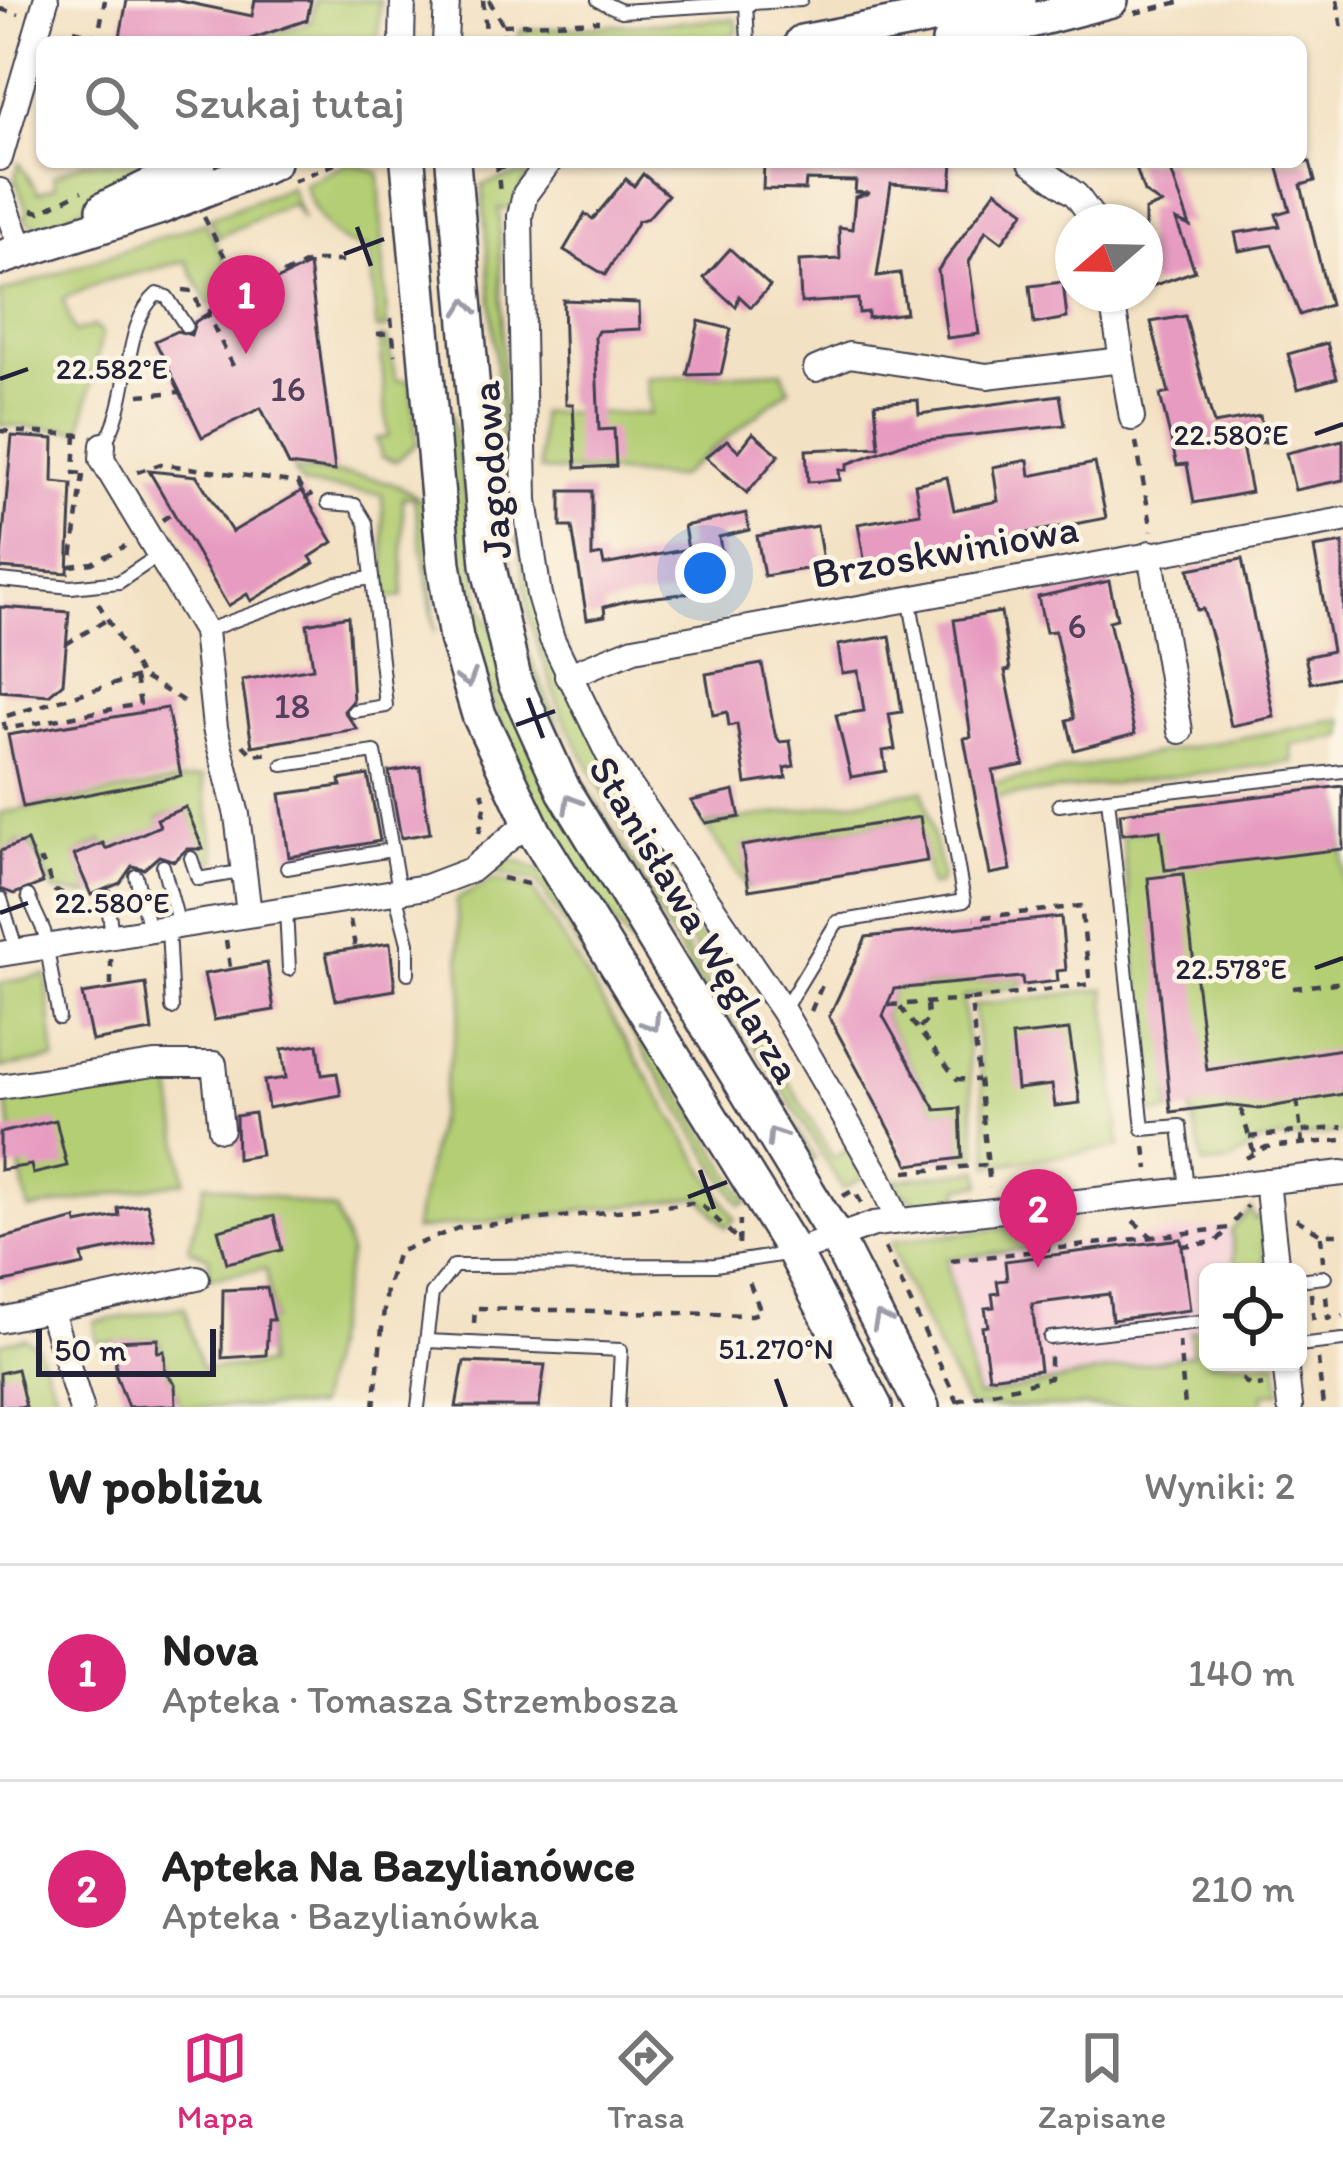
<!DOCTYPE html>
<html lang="pl">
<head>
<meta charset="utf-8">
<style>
	body { margin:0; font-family:Itim,sans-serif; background:#f6f6f6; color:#222 }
	.controls { position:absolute; right:36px; bottom:36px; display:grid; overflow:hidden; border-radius:18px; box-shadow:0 3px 9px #0004 }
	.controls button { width:108px; height:108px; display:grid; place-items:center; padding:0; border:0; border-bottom:3px solid #e0e0e0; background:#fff; color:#222; font:60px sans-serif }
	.compass { position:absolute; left:1055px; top:204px; width:108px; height:108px; border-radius:50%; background:#fff; box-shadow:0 3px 9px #0004; rotate:250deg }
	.scale { position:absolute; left:36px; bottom:30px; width:180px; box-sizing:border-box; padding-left:12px; border:6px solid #22223b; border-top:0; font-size:33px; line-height:42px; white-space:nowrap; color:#22223b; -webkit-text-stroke:9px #fcf5e5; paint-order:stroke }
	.you { position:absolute; left:705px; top:573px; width:42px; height:42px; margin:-30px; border:9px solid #fff; border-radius:50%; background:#1a73e8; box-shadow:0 0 0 18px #1a73e833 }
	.badge { display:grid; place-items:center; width:78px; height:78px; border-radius:50%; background:#db2777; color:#fff; font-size:39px; font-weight:700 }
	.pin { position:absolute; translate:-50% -99px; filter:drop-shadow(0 3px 6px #0008) }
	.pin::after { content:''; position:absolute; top:63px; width:42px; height:36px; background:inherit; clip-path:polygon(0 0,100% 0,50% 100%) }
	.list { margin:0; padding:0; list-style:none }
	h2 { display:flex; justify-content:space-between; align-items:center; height:156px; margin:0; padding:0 48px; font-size:51px }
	h2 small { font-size:39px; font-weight:400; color:#767676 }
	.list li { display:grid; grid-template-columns:78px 1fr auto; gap:36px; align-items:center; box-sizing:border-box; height:216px; padding:0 48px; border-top:3px solid #e0e0e0 }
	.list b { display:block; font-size:45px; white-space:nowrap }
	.list p { margin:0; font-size:39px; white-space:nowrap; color:#767676 }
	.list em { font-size:39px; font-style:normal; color:#767676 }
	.icon { flex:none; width:66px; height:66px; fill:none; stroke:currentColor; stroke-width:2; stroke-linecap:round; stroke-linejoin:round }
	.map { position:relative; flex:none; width:1343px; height:1407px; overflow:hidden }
	.search { position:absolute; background:#fff; box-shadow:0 3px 9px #0004; left:36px; right:36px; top:36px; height:132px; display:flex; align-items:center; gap:30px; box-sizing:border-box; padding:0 42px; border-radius:18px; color:#767676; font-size:45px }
	.sheet { height:588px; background:#fff }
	nav { display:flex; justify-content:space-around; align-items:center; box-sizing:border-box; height:168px; border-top:3px solid #e0e0e0; background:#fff; font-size:33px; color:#767676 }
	nav a { display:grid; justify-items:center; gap:6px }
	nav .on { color:#db2777 }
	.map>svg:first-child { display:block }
</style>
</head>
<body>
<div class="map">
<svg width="1343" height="1407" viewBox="0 0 1343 1407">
	<rect width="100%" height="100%" fill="#fcf5e5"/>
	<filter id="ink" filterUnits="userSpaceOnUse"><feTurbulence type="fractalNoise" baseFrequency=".00833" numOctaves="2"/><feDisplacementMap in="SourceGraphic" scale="24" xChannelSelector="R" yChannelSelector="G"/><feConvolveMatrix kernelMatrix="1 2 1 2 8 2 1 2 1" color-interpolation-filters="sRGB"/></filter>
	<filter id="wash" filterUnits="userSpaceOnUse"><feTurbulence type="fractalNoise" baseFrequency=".004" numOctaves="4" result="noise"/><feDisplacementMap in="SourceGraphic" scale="48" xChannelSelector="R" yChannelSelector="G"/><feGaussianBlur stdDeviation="2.7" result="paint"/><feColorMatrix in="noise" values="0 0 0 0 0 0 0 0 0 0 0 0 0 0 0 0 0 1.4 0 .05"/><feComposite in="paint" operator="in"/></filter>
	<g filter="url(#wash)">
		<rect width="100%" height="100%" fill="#f3e1c3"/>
		<polygon fill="#f6cfd8" points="1223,1225 1231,1231 1236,1272 1208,1272 1208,1330 1191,1332 1194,1354 976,1397 946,1258"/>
		<g fill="#b3ce73" stroke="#6a7857" stroke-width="3">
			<polygon points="315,0 380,0 378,42 246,42 311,22"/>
			<polygon points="736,19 738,31 723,40 516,42 521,30"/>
			<polygon points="84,162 164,162 50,225 38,227 22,218 28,213 15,178 19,163 39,193 56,186 53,176"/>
			<path d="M351,162L379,173L387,329H377L369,247C334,250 313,212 304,184Z"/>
			<polygon points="528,172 512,208 499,208 507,542 528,652 576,769 815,1159 809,1164 571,772 534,692 505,574 498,389 482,185"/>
			<polygon points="290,187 303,220 292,203 218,237 210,218"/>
			<polygon points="205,222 239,289 209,305 186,261 104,281 63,299 74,332 94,326 102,334 81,431 0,425 0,293"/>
			<polygon points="380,338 387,338 396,380 411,380 417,443 396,461 382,457 376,439 388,437"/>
			<polygon points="782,371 789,389 678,477 540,470 540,412 650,414 646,378"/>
			<path d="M451,413L482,608L680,1007L675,1011C635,941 579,884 541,813C467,674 461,565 444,414Z"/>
			<path d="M293,470C336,475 394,471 426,505L435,633L414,498L403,497V596L386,599L382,494L303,485Z"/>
			<polygon points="514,514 524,560 676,868 661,879 732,984 833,1158 849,1149 865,1176 843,1189 621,826 562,715 530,621"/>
			<polygon points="1343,719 1343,737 1291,745 1293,762 976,800 974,787"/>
			<polygon points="202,777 217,861 207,862 186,809 158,818 160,827 113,847 106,848 102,841 75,855 91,895 55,891 30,843 23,846 20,841 0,853 0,813"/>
			<polygon points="923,790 942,875 938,885 930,886 919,817 743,846 749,890 705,825"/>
			<polygon points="1343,804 1343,1133 1260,1142 1228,1163 1204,1165 1187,1092 1168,1095 1171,1112 1152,1113 1122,834"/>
			<polygon points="513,860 544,872 748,1202 740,1205 537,881 499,873 497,867"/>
			<polygon points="492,880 532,888 735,1219 726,1227 700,1197 414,1230 463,997 456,900"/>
			<polygon points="46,975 55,1059 0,1068 0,983"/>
			<polygon points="1022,977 1023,985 963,997 978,1157 962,1158 959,1109 936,1110 883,1016 894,989"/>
			<polygon points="1105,989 1120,1147 990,1166 974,1005"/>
			<polygon points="171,1080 185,1181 29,1210 6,1102"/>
			<polygon points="980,1170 982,1184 960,1187 960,1195 939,1207 915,1202 890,1181"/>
			<polygon points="205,1183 335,1210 350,1252 317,1407 181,1407 158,1339 97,1343 94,1322 184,1307 201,1369 266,1365 268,1320 274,1319 266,1269 209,1278 209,1257 189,1249"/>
			<polygon points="1251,1209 1254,1219 1261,1218 1267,1272 1236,1272 1231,1231"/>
			<polygon points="1054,1222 1056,1241 1045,1246 946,1259 977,1397 1193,1354 1190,1331 1208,1330 1208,1362 1277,1362 1280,1392 1263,1394 1264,1407 968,1407 903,1278 891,1242"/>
			<polygon points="24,1338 37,1346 61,1407 0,1407 0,1343"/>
		</g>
		<g id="blocks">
			<g fill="#e79bc1">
				<polygon points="127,0 175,0 252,16 255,0 311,0 307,20 242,42 119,42"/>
				<polygon points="764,162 953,162 951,188 891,184 877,276 900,273 906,313 868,318 868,312 859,313 858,299 801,303 799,261 840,259 839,227 852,229 855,197 870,193 855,192 856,181 806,180 805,190 763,189"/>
				<polygon points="1134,162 1168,162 1190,226 1176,220 1195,271 1152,286 1145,268 1145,210 1161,204 1144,192"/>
				<polygon points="1276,162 1310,162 1315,181 1301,185 1330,305 1300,315 1272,245 1239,251 1235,233 1280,226 1276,214 1290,210"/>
				<polygon points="643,174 668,195 648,218 638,221 605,275 564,250 585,214 593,219 626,179 634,186"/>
				<polygon points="996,190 1025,211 1002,242 986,230 969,262 979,334 947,338 938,270"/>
				<polygon points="730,249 770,286 751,307 739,296 736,307 704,278"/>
				<polygon points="309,265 335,471 289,465 261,408 202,437 155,341 177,331 191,335 195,322 213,310"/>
				<polygon points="1063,282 1067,318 1034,324 1030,286"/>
				<polygon points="563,300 639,303 640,329 598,331 595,337 599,430 614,429 616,466 576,468 573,404 566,404"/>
				<polygon points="1185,316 1214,424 1260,416 1265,442 1242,446 1251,492 1194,503 1187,464 1177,465 1160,395 1169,393 1151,322"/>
				<polygon points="699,321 731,329 721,374 687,375"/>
				<polygon points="1327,343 1337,378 1298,389 1288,354"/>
				<polygon points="1060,395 1065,425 907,442 847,464 847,470 839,470 840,480 808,482 806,450 879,447 875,403 918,400 919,414"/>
				<polygon points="753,433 779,455 747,493 706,457 727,440 739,451"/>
				<polygon points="12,436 54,439 53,482 72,484 68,573 0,568"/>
				<polygon points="1343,440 1343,480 1295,490 1286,453"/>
				<polygon points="1028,460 1030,476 1095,463 1106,518 865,564 858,524 920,513 915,484 947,477 954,510 998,501 993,467"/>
				<polygon points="149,471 197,476 232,532 302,491 333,542 310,557 314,563 298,573 251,601 247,594 228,606"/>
				<polygon points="561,491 592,491 592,557 602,555 604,565 688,549 684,526 746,513 749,530 719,537 727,583 716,585 717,590 630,600 604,607 605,616 587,619 572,527 561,527"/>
				<polygon points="817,526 824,566 764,576 757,536"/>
				<polygon points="1343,543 1343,676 1311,683 1305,657 1332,651 1314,548"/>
				<polygon points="1242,559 1274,717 1231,726 1213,642 1203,609 1197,610 1189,569"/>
				<polygon points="1109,581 1117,619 1109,621 1135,734 1074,750 1067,720 1074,718 1055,631 1046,632 1038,597"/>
				<polygon points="0,607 69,612 63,683 49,695 0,691"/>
				<polygon points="1001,612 1010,670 1005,671 1024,765 993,771 1011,870 990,874 964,738 971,737 954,620"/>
				<polygon points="348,616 353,701 344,711 357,729 252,746 242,680 313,668 307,624"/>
				<polygon points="890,636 902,712 889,714 895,749 883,751 886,771 851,777 836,715 864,711 858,671 842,673 838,645"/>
				<polygon points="762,664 775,734 780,742 790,741 794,766 784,768 786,778 746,784 737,724 729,726 727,712 713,715 706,674"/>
				<polygon points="167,708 181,776 23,807 8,735"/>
				<polygon points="420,767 430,833 401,838 389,772"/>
				<polygon points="368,775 380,841 289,857 280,794 341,786 340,780"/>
				<polygon points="1343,786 1343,849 1165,870 1160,830 1122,834 1120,813"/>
				<polygon points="734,791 740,817 706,823 691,801"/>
				<polygon points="186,807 203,849 187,849 174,861 159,856 144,869 132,866 120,883 91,895 74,855 103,843 106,849 160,826 157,819"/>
				<polygon points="920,817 927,861 749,890 742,846"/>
				<polygon points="27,841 43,883 14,894 0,889 0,851"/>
				<polygon points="1183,874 1207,1070 1342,1049 1343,1094 1259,1109 1225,1105 1171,1112 1148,878"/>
				<polygon points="1061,917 1066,970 1057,971 1058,981 1023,985 1022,977 894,989 883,1016 936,1110 960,1108 962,1158 909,1165 829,1017 866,937"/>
				<polygon points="390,943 395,990 336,1000 326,953"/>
				<polygon points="267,963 274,1010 214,1020 204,974"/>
				<polygon points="146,984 152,1031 92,1041 82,994"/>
				<polygon points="1069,1030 1080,1103 1055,1106 1052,1085 1017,1089 1012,1036"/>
				<polygon points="318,1044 322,1075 337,1073 341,1095 268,1108 264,1081 286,1078 282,1049"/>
				<polygon points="254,1113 261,1155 237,1159 236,1116"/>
				<polygon points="56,1120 67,1166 33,1174 31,1165 0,1170 0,1133"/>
				<polygon points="147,1204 155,1240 82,1255 84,1265 0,1283 0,1239 76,1219 77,1224 119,1216 118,1208"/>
				<polygon points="274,1216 282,1250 227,1263 218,1230"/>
				<polygon points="1181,1239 1190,1310 1112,1320 1109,1294 1032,1304 1040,1370 989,1377 982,1327 988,1326 985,1308 994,1307 992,1294 999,1293 997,1281 1007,1280 1005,1261"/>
				<polygon points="267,1288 274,1320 268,1320 266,1355 222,1358 223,1290"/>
				<polygon points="158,1339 157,1352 164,1351 165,1372 175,1384 176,1405 128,1407 116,1375 115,1341"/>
				<polygon points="464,1362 545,1365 539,1407 456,1407"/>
				<polygon points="17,1369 26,1407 0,1407 0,1373"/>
			</g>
		</g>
	</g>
	<g filter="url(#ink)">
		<use href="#blocks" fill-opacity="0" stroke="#413f4f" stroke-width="3"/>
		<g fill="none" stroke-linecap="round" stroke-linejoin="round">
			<defs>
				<g id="lane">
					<polyline points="598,0 621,11 801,0"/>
					<polyline points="746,3 748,42"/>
					<path d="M104,444C133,400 121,325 157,294L167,297L186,326"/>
					<polyline points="328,503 355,505 366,523 386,706 354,711"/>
					<polyline points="0,580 71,587 119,582 159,555"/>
					<polyline points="205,631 337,583 372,578"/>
					<polyline points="283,765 375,752 399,890"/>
					<polyline points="1059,805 1108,798"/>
					<polyline points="191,858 198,879 246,871"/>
					<polyline points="163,866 179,925"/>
					<polyline points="287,868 391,850"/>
					<polyline points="136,876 149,930"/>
					<polyline points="395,893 408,943 408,973"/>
					<polyline points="28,896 44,931 59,1018"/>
					<polyline points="107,897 112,936"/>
					<polyline points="1,899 17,952"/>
					<polyline points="286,909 289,969"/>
					<polyline points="168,928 172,1008"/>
					<polyline points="783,1011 837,922 964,901 909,597"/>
					<polyline points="1187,1189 1180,1126 1143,1129 1108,798 1343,771"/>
					<polyline points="1298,1280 1325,1277"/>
					<polyline points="1050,1338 1208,1321"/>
					<polyline points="427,1341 621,1350 618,1407"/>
					<polyline points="1298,1345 1343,1340"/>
					<polyline points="418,1407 432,1294 454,1266 715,1265 793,1253"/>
				</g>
				<g id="street">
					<polyline points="402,42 403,0"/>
					<polyline points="445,42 447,0"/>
					<polyline points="0,158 46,0"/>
					<polyline points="549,162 525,194 520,216 525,500 539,595 552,639 608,754 783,1011 879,1177 898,1221"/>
					<polyline points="1031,162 1076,195 1096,222"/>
					<polyline points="0,191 22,250"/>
					<polyline points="1111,294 1132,418"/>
					<polyline points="816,369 849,355 987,376 1122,360"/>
					<polyline points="103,445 102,459 205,631 215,728 237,815 249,914"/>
					<polyline points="1150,553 1180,731"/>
					<polyline points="567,676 634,649 1343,520"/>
					<polyline points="0,954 426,887 471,870 529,822"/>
					<polyline points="0,1087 154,1064 214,1064 221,1129"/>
					<polyline points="1267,1181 1277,1272"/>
					<polyline points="794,1252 874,1224 1343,1173"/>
					<polyline points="50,1309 81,1407"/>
					<polyline points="0,1320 197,1278"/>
					<polyline points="1285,1362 1290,1407"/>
				</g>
				<g id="secondary">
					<polyline points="802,42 1019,0"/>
					<polyline points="949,42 1111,0"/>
					<polyline points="408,162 444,564 456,638 479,715 535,833 794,1252 875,1407"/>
					<polyline points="453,162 488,564 515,683 564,791 835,1236 922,1407"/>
					<polyline points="104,209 199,162"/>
					<polyline points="0,258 158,208 273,162"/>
				</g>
			</defs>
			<use href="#lane" stroke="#413f4f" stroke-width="16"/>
			<use href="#street" stroke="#413f4f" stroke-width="28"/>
			<use href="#secondary" stroke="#413f4f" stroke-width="38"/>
			<g stroke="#413f4f" stroke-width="4.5" stroke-dasharray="9 9" stroke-linecap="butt">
				<polyline points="483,0 487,42"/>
				<polyline points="489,0 503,25 504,42"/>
				<polyline points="1337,0 1343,34"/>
				<polyline points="0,9 19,14"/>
				<polyline points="1135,13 1187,0"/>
				<polyline points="503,25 599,21"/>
				<polyline points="74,30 98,36 105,0"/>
				<polyline points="497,162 500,194"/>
				<polyline points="498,168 519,163"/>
				<polyline points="293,181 340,162"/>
				<polyline points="32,210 40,212 82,191"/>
				<polyline points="204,217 241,288"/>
				<polyline points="183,290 193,291 203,317 208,315"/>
				<polyline points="391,318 395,355"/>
				<polyline points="377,334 392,333"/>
				<polyline points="233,366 208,315 212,307 311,261 344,261"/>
				<polyline points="139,395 180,392"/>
				<polyline points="0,431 84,435"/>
				<polyline points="76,435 74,473 83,474"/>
				<polyline points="1136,442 1152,531"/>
				<polyline points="137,472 161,464 298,483 306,498 312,494"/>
				<polyline points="83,475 71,566 92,563 125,546"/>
				<polyline points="162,520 173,513"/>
				<polyline points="98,603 141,676"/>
				<polyline points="66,644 108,619"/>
				<polyline points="135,678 140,704 5,729 3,717 141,676 190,705"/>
				<polyline points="243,745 253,755 270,753"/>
				<polyline points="479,833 486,803 482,792"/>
				<polyline points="38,862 42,861 55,891 71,895 81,917"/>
				<polyline points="502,878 532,885"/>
				<polyline points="350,920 355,946"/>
				<polyline points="226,940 230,967"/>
				<polyline points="111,959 111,987"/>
				<polyline points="1293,988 1343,982"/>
				<polyline points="971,1000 1090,984 1081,906 974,918"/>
				<polyline points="889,1005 971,1000 990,1187"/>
				<polyline points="900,1007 957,1079 978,1080"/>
				<polyline points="811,1011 823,983"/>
				<polyline points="920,1028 928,1019 927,1003"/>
				<polyline points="1297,1100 1302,1142"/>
				<polyline points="1241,1109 1254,1153"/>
				<polyline points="1249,1137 1343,1127"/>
				<polyline points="1145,1147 1148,1169"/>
				<polyline points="1246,1158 1266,1147 1343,1140"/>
				<polyline points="905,1172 986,1165"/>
				<polyline points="843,1196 854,1190 863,1206"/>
				<polyline points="1296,1219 1321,1234 1343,1234"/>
				<polyline points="1133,1221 1152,1237"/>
				<polyline points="1321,1236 1323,1261"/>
				<polyline points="739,1244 740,1220"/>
				<polyline points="1182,1246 1216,1242 1229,1228"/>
				<polyline points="885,1248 960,1407"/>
				<polyline points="1048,1250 1048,1244 1059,1242 1058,1230"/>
				<polyline points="951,1261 1229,1228 1247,1206"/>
				<polyline points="1311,1293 1314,1324"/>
				<polyline points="1326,1296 1328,1318 1343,1316"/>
				<polyline points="474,1323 475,1308 752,1315 761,1312 748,1279"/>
				<polyline points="1179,1341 1185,1407"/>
				<polyline points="1318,1359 1323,1407"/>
				<polyline points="1238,1362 1240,1377 1251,1387 1263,1385"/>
				<polyline points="957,1401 1050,1378 1050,1353"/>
				<polyline points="374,1407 386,1289 398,1252 458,1228 691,1203 701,1204 736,1238"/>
			</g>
			<use href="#lane" stroke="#fff" stroke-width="12"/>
			<use href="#street" stroke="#fff" stroke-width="24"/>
			<use href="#secondary" stroke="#fff" stroke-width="33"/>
		</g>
		<defs><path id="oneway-chevron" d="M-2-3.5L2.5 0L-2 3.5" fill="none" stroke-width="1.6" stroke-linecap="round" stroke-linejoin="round" transform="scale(3)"/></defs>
		<g stroke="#9c9ca7">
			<use href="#oneway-chevron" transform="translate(466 307) rotate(-95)"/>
			<use href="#oneway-chevron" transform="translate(467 679) rotate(73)"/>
			<use href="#oneway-chevron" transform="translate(571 803) rotate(-120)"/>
			<use href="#oneway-chevron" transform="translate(652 1023) rotate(58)"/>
			<use href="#oneway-chevron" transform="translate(775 1136) rotate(-122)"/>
			<use href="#oneway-chevron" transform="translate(881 1320) rotate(-117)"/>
		</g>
	</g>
	<path fill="none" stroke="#22223b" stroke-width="4.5" d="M357,227L371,266M344,254L384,239M0,379L28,369M1315,434L1343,424M528,698L543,738M516,725L555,711M0,913L28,903M1315,968L1343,958M700,1170L714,1209M688,1197L727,1182M776,1379L786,1407"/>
	<g text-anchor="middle" stroke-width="9" stroke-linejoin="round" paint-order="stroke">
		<g font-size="36" fill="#53405c">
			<text x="288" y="401">16</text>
			<text x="1077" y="638">6</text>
			<text x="292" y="718">18</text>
		</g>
		<g font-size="42" fill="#22223b" stroke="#fcf5e5">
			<text transform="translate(490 470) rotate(-94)" y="15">Jagodowa</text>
			<text transform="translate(945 550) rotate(-10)" y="15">Brzoskwiniowa</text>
			<text transform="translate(696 919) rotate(59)" y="15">Stanisława Węglarza</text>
		</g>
	</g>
	<g font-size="30" text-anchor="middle" fill="#22223b" stroke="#fcf5e5" stroke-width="9" stroke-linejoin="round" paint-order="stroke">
		<text x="112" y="379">22.582°E</text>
		<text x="1231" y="445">22.580°E</text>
		<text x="112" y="913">22.580°E</text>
		<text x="1231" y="979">22.578°E</text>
		<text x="776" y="1359">51.270°N</text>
	</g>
</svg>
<div class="controls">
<button><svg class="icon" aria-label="locate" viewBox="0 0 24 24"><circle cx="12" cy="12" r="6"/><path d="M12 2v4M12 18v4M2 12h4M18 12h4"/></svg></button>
</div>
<svg class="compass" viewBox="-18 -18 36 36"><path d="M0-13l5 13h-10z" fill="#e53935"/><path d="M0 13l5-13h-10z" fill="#767676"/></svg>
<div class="scale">50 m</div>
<div class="you"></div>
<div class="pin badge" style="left:246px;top:354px">1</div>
<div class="pin badge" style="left:1038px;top:1268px">2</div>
<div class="search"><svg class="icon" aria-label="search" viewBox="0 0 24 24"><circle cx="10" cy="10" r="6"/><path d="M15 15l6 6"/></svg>Szukaj tutaj</div>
</div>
<section class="sheet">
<h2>W pobliżu<small>Wyniki: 2</small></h2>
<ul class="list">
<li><span class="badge">1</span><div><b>Nova</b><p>Apteka · Tomasza Strzembosza</p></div><em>140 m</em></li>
<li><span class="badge">2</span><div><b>Apteka Na Bazylianówce</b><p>Apteka · Bazylianówka</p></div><em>210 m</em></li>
</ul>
</section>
<nav>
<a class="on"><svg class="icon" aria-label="map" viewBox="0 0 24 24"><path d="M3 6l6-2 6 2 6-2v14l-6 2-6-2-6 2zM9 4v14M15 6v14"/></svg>Mapa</a>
<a><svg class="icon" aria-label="directions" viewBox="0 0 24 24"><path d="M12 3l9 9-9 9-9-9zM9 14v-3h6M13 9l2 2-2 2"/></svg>Trasa</a>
<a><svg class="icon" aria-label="saved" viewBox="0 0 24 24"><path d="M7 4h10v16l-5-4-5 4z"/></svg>Zapisane</a>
</nav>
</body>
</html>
